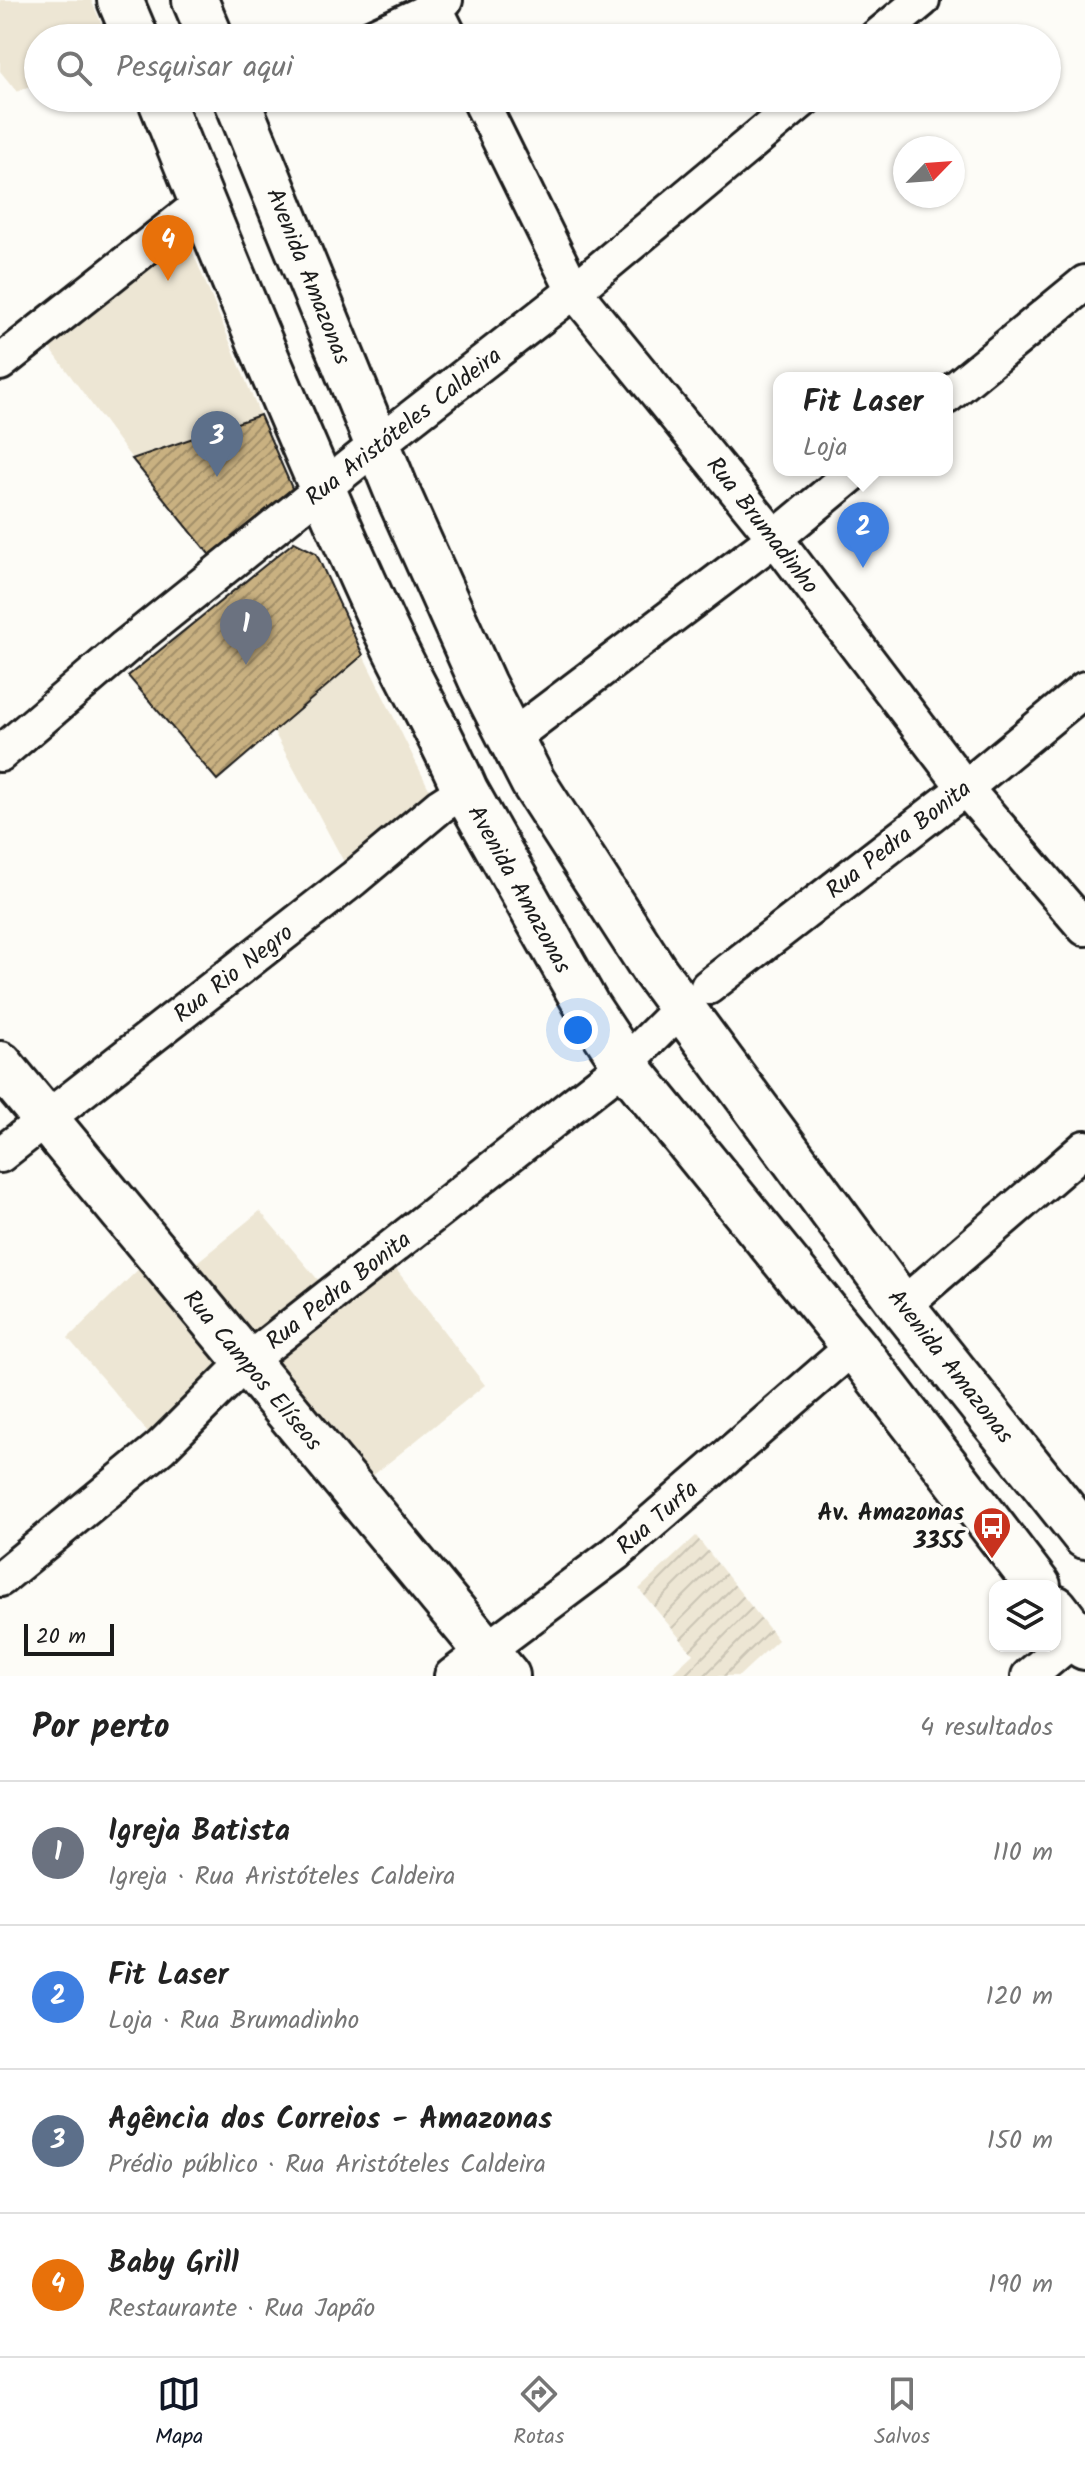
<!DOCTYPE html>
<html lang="pt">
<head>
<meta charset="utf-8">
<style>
	body { margin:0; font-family:Kalam,sans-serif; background:#f6f6f6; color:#222 }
	.controls { position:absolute; right:24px; bottom:24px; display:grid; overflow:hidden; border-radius:16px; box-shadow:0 2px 6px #0004 }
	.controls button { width:72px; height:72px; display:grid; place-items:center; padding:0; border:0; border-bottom:2px solid #e0e0e0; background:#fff; color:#222; font:40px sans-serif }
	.compass { position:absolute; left:893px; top:136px; width:72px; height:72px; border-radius:50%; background:#fff; box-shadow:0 2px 6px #0004; rotate:65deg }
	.scale { position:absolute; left:24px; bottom:20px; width:90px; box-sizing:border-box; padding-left:8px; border:4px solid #1c1c1c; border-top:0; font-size:22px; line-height:28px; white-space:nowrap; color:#1c1c1c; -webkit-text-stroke:6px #fdfcf7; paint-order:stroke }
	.you { position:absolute; left:578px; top:1030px; width:28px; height:28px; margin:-20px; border:6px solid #fff; border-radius:50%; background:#1a73e8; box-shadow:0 0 0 12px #1a73e833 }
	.badge { display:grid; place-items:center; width:52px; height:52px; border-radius:50%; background:#111827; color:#fff; font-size:26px; font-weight:700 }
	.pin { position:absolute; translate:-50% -66px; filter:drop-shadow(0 2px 4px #0008) }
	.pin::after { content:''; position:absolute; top:42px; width:28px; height:24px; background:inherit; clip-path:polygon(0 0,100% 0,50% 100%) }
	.popup { position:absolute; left:773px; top:372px; width:180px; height:104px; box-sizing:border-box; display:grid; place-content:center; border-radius:16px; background:#fff; filter:drop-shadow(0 2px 6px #0005); font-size:26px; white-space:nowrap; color:#767676 }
	.popup b { font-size:30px; color:#222 }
	.popup::after { content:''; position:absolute; left:50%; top:100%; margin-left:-16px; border:16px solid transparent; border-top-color:#fff }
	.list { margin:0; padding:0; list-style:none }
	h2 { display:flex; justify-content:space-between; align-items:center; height:104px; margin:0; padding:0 32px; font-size:34px }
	h2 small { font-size:26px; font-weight:400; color:#767676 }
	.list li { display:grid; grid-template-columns:52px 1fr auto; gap:24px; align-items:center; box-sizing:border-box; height:144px; padding:0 32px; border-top:2px solid #e0e0e0 }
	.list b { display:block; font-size:30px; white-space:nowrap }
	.list p { margin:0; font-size:26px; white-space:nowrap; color:#767676 }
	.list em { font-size:26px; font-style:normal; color:#767676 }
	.icon { flex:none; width:44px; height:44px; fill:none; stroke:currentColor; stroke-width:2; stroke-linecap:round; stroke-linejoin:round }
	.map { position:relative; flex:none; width:1085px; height:1676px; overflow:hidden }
	.search { position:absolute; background:#fff; box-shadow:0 2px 6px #0004; left:24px; right:24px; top:24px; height:88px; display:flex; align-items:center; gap:20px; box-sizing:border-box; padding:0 28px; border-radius:44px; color:#767676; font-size:30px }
	.sheet { height:680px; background:#fff }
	nav { display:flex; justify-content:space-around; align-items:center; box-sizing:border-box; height:112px; border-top:2px solid #e0e0e0; background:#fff; font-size:22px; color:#767676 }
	nav a { display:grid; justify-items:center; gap:4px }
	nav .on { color:#111827 }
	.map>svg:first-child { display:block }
</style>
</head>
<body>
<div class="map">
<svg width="1085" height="1676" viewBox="0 0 1085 1676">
	<defs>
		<pattern id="industrial-furrows" width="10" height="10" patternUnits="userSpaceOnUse" patternTransform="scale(2)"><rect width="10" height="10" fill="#ede6d4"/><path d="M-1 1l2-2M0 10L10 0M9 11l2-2" fill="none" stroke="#cbc5b5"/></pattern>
		<pattern id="building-hatch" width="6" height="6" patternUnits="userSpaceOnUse" patternTransform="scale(2)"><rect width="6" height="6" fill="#c9b181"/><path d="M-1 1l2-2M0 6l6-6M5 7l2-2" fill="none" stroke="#a28f69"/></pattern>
	</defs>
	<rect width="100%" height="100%" fill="#fdfcf7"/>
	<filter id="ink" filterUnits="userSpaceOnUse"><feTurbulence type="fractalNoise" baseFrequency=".0125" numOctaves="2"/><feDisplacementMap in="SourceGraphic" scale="16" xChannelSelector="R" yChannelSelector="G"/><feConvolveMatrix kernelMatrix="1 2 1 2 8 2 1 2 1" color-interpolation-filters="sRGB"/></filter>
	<g filter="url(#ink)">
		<g fill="#ede6d4">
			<polygon points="0,0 91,0 108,38 38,38 38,82 17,92 0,71"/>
			<polygon points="187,238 260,415 132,459 47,344"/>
			<polygon points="363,655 431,793 344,862 273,730"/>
			<polygon points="260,1211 319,1281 251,1340 191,1267"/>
			<polygon points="151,1257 231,1363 151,1436 68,1338"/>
			<polygon points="389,1260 485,1385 361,1485 271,1356"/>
		</g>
		<polygon fill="url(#industrial-furrows)" points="696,1536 778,1640 739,1676 669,1676 693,1654 639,1589"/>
		<g fill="url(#building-hatch)" stroke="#1c1c1c" stroke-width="2">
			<polygon points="260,415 295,495 213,559 132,459"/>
			<polygon points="294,542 316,553 363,655 217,780 128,676"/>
		</g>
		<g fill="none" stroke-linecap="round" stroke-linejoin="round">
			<defs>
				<g id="street">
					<polyline points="431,0 450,38"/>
					<polyline points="370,38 435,8 445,0"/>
					<polyline points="876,38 922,0"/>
					<polyline points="479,98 574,291 775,538 965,788 1085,928"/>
					<polyline points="0,363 202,203"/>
					<polyline points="947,396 1085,283"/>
					<polyline points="510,739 775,538 857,470"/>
					<polyline points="0,754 125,647 378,444 574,291 805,98"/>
					<polyline points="708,987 965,788 1085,689"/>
					<polyline points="0,1155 353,879 440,806 465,790"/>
					<polyline points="902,1306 1085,1148"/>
					<polyline points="0,1579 161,1447 246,1362 625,1064 682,1007"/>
					<polyline points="452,1676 616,1553 854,1346"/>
					<polyline points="1029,1676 1077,1636"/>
				</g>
				<polyline id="secondary" points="0,1064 507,1676"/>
				<g id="primary">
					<polyline points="120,0 136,38"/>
					<polyline points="195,0 211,38"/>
					<path d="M160,98C229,270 300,442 377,611C404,672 439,729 465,790L588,1008L625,1064L854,1346L1038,1586"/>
					<polyline points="236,98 397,492 483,684 533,782 654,970 902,1306 1085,1536"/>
					<polyline points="1055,1608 1085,1647"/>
				</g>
			</defs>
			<use href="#street" stroke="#1c1c1c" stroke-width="40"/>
			<use href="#secondary" stroke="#1c1c1c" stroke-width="50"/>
			<use href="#primary" stroke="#1c1c1c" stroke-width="50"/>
			<use href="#street" stroke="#fdfcf7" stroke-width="34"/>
			<use href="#secondary" stroke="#fdfcf7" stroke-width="44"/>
			<use href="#primary" stroke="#fdfcf7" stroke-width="44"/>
		</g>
	</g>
	<defs>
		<symbol id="bus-pin" viewBox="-11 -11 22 30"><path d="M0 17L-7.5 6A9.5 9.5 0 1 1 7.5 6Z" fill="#c8321e" stroke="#fdfcf7"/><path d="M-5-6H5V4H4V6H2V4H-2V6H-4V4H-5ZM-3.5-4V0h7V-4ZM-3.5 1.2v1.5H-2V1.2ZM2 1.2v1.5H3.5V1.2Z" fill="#fff"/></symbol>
	</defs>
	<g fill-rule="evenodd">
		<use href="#bus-pin" x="970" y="1504" width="44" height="60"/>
	</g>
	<g text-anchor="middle" stroke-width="7" stroke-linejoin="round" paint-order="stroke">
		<g font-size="24" fill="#1c1c1c" stroke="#fdfcf7">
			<text transform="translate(309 276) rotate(68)" y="8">Avenida Amazonas</text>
			<text transform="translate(403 426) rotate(-38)" y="8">Rua Aristóteles Caldeira</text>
			<text transform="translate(763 525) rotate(52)" y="8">Rua Brumadinho</text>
			<text transform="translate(898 839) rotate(-38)" y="8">Rua Pedra Bonita</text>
			<text transform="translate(520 889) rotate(61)" y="8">Avenida Amazonas</text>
			<text transform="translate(233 973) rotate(-38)" y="8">Rua Rio Negro</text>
			<text transform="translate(338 1290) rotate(-38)" y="8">Rua Pedra Bonita</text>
			<text transform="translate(951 1366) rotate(52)" y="8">Avenida Amazonas</text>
			<text transform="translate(253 1370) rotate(50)" y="8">Rua Campos Elíseos</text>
			<text transform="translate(657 1517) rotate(-41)" y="8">Rua Turfa</text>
		</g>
		<g font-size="24" font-weight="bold" fill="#1c1c1c" stroke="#fdfcf7" text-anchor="end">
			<text x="964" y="1520">Av. Amazonas<tspan x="964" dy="28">3355</tspan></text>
		</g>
	</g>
</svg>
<div class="controls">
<button><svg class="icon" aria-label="layers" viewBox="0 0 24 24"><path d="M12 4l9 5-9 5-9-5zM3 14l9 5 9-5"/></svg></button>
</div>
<svg class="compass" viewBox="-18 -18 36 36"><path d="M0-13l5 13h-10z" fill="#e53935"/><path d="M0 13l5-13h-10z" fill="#767676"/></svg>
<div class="scale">20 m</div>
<div class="you"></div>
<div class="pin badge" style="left:246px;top:665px;background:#6b7280">1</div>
<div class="pin badge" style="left:863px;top:568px;background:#3f7fe0">2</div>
<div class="popup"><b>Fit Laser</b>Loja</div>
<div class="pin badge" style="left:217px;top:477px;background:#5c6f8a">3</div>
<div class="pin badge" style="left:168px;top:281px;background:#e8710a">4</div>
<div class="search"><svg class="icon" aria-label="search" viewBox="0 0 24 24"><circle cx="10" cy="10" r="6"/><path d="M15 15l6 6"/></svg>Pesquisar aqui</div>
</div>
<section class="sheet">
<h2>Por perto<small>4 resultados</small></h2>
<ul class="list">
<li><span class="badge" style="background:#6b7280">1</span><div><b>Igreja Batista</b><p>Igreja · Rua Aristóteles Caldeira</p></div><em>110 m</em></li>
<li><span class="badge" style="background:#3f7fe0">2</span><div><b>Fit Laser</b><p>Loja · Rua Brumadinho</p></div><em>120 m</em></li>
<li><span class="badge" style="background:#5c6f8a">3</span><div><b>Agência dos Correios - Amazonas</b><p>Prédio público · Rua Aristóteles Caldeira</p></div><em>150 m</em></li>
<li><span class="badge" style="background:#e8710a">4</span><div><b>Baby Grill</b><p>Restaurante · Rua Japão</p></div><em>190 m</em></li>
</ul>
</section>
<nav>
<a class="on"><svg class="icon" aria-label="map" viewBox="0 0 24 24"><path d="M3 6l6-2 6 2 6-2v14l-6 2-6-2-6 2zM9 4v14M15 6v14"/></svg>Mapa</a>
<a><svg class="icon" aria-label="directions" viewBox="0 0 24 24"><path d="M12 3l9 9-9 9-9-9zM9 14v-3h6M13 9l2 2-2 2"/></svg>Rotas</a>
<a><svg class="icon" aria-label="saved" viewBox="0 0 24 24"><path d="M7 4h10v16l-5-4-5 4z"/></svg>Salvos</a>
</nav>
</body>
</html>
